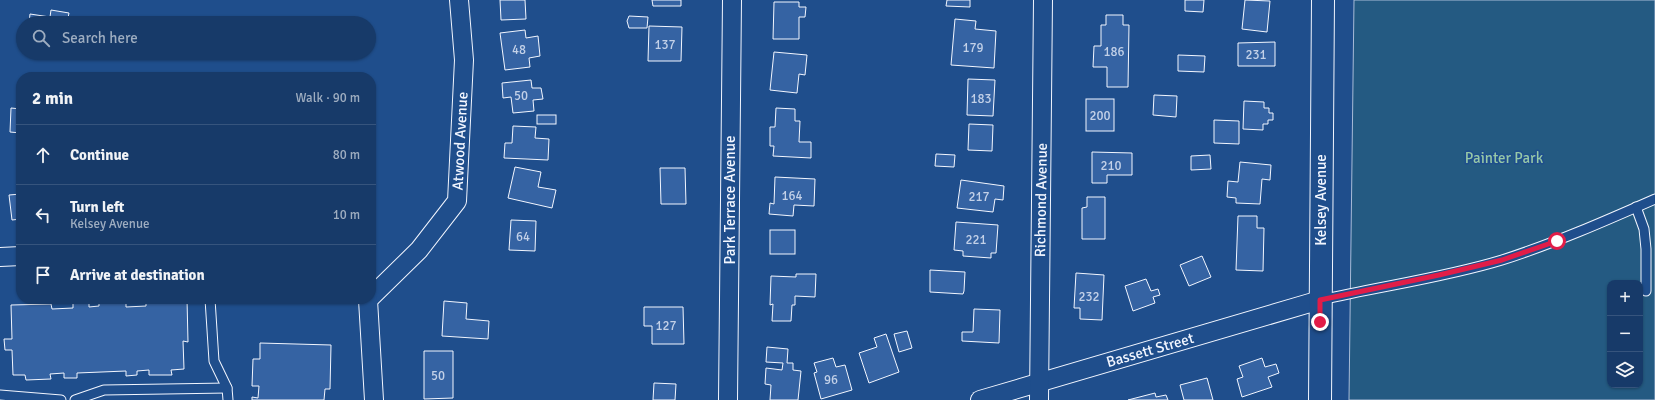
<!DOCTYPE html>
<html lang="en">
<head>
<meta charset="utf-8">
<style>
	body { margin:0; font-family:Signika,sans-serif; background:#244571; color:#f1f3f6 }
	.controls { position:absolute; right:12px; bottom:12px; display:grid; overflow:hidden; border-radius:8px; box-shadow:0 1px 3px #0004 }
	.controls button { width:36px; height:36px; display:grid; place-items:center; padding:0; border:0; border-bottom:1px solid #36547d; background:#173a69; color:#f1f3f6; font:20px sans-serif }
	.stop { position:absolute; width:12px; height:12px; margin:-9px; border:3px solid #e11d48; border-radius:50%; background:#fff }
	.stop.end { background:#e11d48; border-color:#fff; box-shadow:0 1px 4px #0008 }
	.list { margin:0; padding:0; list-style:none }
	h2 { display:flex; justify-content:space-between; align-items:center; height:52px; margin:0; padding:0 16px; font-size:17px }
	h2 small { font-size:13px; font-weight:400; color:#9eadc0 }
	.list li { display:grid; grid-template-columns:26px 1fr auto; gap:12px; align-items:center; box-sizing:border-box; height:60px; padding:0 16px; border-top:1px solid #36547d }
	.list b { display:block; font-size:15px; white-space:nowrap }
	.list p { margin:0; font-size:13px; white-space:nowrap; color:#9eadc0 }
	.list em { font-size:13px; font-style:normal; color:#9eadc0 }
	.icon { flex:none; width:22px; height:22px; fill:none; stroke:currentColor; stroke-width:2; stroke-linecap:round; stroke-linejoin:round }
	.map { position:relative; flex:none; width:1655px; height:400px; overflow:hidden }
	.search { position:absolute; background:#173a69; box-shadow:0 1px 3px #0004; left:16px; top:16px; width:360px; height:44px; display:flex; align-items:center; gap:10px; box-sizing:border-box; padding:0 14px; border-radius:22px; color:#9eadc0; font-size:15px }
	.panel { position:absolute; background:#173a69; box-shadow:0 1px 3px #0004; left:16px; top:72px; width:360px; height:232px; border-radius:16px }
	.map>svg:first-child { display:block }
</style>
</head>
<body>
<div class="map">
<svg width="1655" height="400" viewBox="0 0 1655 400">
	<rect width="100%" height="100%" fill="#1f4e8c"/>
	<path fill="#245a82" stroke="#a8bbd7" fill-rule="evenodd" d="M1354,0H1655V400H1349ZM1610,283H1640V385H1610Z"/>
	<g fill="#3563a3" stroke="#f2f6ff">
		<polygon points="500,0 525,0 526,19 501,20"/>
		<polygon points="652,0 681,0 681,6 653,6"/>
		<polygon points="947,0 970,0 970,7 946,6"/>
		<polygon points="1185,0 1204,0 1203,12 1185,11"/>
		<polygon points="1245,0 1270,1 1267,32 1242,29"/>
		<polygon points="774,2 799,2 799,7 806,7 805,17 799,17 799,39 773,39"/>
		<polygon points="51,10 69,13 67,23 29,23 30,14 50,17"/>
		<polygon points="1106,15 1123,15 1123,25 1129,25 1128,87 1107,87 1107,67 1093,67 1094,46 1101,46 1101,25 1106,25"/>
		<polygon points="629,16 648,17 647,28 629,28 627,21"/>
		<polygon points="955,19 976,21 975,29 996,31 994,68 951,65"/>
		<polygon points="649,26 682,27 681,61 648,61"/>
		<polygon points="525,30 526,38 538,36 540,56 529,58 530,67 505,70 500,33"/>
		<polygon points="1275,42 1275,66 1238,66 1238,43"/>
		<polygon points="774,52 807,55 805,75 799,74 797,93 770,90"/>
		<polygon points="1178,55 1205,56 1204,72 1178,71"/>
		<polygon points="968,79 995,80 993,116 967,115"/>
		<polygon points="531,80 532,88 541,88 543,99 533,100 534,111 513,113 511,97 503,98 502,83"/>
		<polygon points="1154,95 1177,96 1176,117 1153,115"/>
		<rect x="1086" y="99" width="28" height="32"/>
		<polygon points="1244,101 1264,102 1264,108 1269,108 1269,113 1273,113 1273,120 1268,120 1268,124 1263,124 1263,130 1243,129"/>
		<polygon points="11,108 21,109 21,133 10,132"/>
		<polygon points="776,108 795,109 795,121 800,121 799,142 811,142 811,158 773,156 774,146 770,146 770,127 775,127"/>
		<rect x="537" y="115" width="19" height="9"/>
		<polygon points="1214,120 1239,121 1239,144 1214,143"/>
		<polygon points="969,124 993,125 992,151 968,150"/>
		<polygon points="513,126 536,127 535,138 549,139 548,160 504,158 505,143 512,143"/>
		<polygon points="1092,152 1132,153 1132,175 1107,175 1107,183 1092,183"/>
		<polygon points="936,154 955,155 954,167 935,166"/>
		<polygon points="1210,155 1211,169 1191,170 1191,156"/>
		<polygon points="1240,162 1271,165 1270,180 1262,179 1260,204 1236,203 1236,198 1227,197 1228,181 1238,182"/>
		<polygon points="515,167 541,172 538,187 556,190 552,208 508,198"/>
		<polygon points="660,168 685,168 686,204 661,204"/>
		<polygon points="775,177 815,179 814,206 794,205 793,216 769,214 770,203 774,204"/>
		<polygon points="961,180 1004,186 1003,200 995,199 993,212 957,208"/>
		<polygon points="21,194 21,219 12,220 9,195"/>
		<polygon points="1087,197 1105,197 1105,239 1082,239 1082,208 1087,207"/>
		<polygon points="1238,216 1257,216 1257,228 1264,228 1263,271 1236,270"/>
		<polygon points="511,220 536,221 535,251 509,250"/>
		<polygon points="956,222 998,225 996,253 991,253 991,258 963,256 963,251 954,250"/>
		<rect x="770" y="230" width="25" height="24"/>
		<polygon points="1202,256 1211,277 1189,286 1180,265"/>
		<polygon points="930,270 965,272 964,291 963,294 930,292"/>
		<polygon points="1076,273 1104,275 1102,320 1080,319 1080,308 1074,308"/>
		<polygon points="796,274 816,274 815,297 795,296 795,305 792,305 791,321 772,321 773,304 770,305 771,276 796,277"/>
		<polygon points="1146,279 1151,291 1158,289 1160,295 1153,297 1155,303 1133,311 1125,286"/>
		<polygon points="187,299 188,342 183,341 184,369 171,370 172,375 149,375 149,370 137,371 137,375 126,376 126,371 77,373 77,378 64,378 64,373 50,374 51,379 26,380 25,375 13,375 12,350 5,350 4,339 12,339 11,305 51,304 52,309 73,308 73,303 89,302 89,307 99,306 99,302 126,301 126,307 146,306 146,300"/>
		<polygon points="444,301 467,303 466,319 489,321 488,339 442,336"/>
		<polygon points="644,307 683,307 684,344 652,344 652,326 644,326"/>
		<polygon points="974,309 1000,310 999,343 962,341 962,332 973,332"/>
		<polygon points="907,331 912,348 899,352 894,334"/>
		<polygon points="886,334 899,372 869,383 859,353 877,347 874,338"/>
		<polygon points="260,343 331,345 330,389 325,389 324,400 252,400 252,397 258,398 259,386 252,386 253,359 260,359"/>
		<polygon points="767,347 788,349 787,363 793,363 793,370 801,371 798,400 770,400 771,385 765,384 766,368 782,370 783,363 766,362"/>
		<polygon points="424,351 453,351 453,398 424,399"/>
		<polygon points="833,358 836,367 845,365 852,390 821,399 814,373 817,372 814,363"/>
		<polygon points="1262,358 1265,367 1276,364 1279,373 1268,377 1272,387 1242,397 1237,379 1243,377 1239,366"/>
		<polygon points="1207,378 1213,400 1184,400 1180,385"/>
		<polygon points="654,383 676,384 675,400 653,400"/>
		<polygon points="1155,393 1156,397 1166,395 1168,400 1128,400"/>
	</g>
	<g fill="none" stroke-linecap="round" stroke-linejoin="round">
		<defs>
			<g id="service">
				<polyline points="1636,207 1644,229 1646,249 1646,291"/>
				<polyline points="210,299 214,361 227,388 228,400"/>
				<path d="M1321,300C1381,286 1443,278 1502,260C1555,243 1605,221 1655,199"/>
				<polyline points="0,395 61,400"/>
				<polyline points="75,400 104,390 227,388"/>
			</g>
			<g id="minor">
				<polyline points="0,257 21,256"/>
				<polyline points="371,297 419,250 457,201 464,60 459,0"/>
				<polyline points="368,300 374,400"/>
				<polyline points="728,400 732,0"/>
				<polyline points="980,400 1320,300"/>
				<polyline points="1039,400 1043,0"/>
			</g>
			<polyline id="tertiary" points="1320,400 1323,0"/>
		</defs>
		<use href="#service" stroke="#f2f6ff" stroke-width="11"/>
		<use href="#minor" stroke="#f2f6ff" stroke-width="20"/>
		<use href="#tertiary" stroke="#f2f6ff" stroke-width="24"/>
		<use href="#service" stroke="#1f4e8c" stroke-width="9"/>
		<use href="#minor" stroke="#1f4e8c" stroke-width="18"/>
		<use href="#tertiary" stroke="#1f4e8c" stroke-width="22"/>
	</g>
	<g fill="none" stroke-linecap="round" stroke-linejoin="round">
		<polyline stroke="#e11d48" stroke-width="5" points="1320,322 1320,300 1439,275 1502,260 1557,241"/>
	</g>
	<g text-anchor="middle" stroke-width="3" stroke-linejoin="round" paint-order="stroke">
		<g font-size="13" fill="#c3d1e8">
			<text x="665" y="49">137</text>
			<text x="973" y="52">179</text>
			<text x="519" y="54">48</text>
			<text x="1114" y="56">186</text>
			<text x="1256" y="59">231</text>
			<text x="521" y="100">50</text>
			<text x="981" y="103">183</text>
			<text x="1100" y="120">200</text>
			<text x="1111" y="170">210</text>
			<text x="792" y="200">164</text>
			<text x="979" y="201">217</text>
			<text x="523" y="241">64</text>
			<text x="976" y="244">221</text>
			<text x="1089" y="301">232</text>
			<text x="666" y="330">127</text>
			<text x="438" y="380">50</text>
			<text x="831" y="384">96</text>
		</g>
		<g font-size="15" fill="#f2f6ff" stroke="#1f4e8c">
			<text transform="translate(460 141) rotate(-87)" y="5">Atwood Avenue</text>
			<text transform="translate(730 200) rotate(-90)" y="5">Park Terrace Avenue</text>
			<text transform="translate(1041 200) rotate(-89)" y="5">Richmond Avenue</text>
			<text transform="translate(1321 200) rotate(-90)" y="5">Kelsey Avenue</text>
			<text transform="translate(1150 350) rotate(-16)" y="5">Bassett Street</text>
		</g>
		<g font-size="15" fill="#97c8a6" stroke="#1f4e8c">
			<text x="1504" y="163">Painter Park</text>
		</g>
	</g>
</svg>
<div class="controls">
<button>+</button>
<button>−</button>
<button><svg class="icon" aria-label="layers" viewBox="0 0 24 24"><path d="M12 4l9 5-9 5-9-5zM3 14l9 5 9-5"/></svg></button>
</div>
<div class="stop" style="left:1557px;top:241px"></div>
<div class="stop end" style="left:1320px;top:322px"></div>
<div class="search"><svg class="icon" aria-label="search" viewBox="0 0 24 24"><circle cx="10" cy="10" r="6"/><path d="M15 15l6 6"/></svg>Search here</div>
<section class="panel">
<h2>2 min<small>Walk · 90 m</small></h2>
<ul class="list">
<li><svg class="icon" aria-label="ahead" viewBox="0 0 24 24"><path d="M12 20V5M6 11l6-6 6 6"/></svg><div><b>Continue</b></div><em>80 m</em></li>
<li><svg class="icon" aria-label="left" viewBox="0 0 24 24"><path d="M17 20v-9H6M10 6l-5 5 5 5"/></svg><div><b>Turn left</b><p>Kelsey Avenue</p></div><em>10 m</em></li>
<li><svg class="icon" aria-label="arrive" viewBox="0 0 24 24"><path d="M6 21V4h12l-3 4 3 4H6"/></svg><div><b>Arrive at destination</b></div></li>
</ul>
</section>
</div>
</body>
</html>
